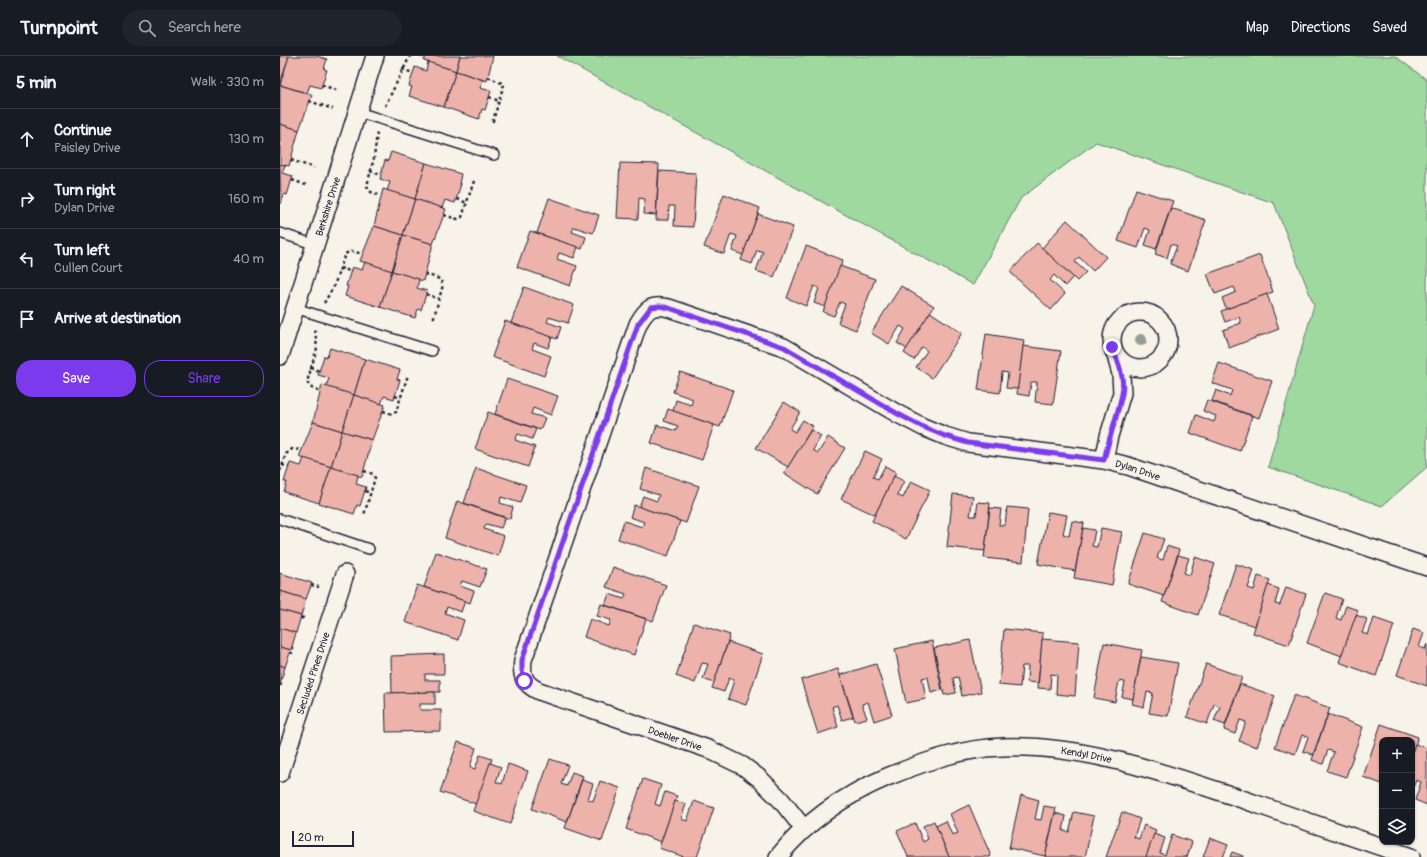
<!DOCTYPE html>
<html lang="en">
<head>
<meta charset="utf-8">
<style>
	body { margin:0; font-family:Pangolin,sans-serif; background:#20242c; color:#f1f3f6 }
	.controls { position:absolute; right:12px; bottom:12px; display:grid; overflow:hidden; border-radius:8px; box-shadow:0 1px 3px #0004 }
	.controls button { width:36px; height:36px; display:grid; place-items:center; padding:0; border:0; border-bottom:1px solid #363941; background:#171b24; color:#f1f3f6; font:20px sans-serif }
	.scale { position:absolute; left:12px; bottom:10px; width:62px; box-sizing:border-box; padding-left:4px; border:2px solid #22223b; border-top:0; font-size:11px; line-height:14px; white-space:nowrap; color:#22223b; -webkit-text-stroke:3px #f7f3e8; paint-order:stroke }
	.stop { position:absolute; width:12px; height:12px; margin:-9px; border:3px solid #7c3aed; border-radius:50%; background:#fff }
	.stop.end { background:#7c3aed; border-color:#fff; box-shadow:0 1px 4px #0008 }
	.list { margin:0; padding:0; list-style:none }
	h2 { display:flex; justify-content:space-between; align-items:center; height:52px; margin:0; padding:0 16px; font-size:17px }
	h2 small { font-size:13px; font-weight:400; color:#9ea1a6 }
	.list li { display:grid; grid-template-columns:26px 1fr auto; gap:12px; align-items:center; box-sizing:border-box; height:60px; padding:0 16px; border-top:1px solid #363941 }
	.list b { display:block; font-size:15px; white-space:nowrap }
	.list p { margin:0; font-size:13px; white-space:nowrap; color:#9ea1a6 }
	.list em { font-size:13px; font-style:normal; color:#9ea1a6 }
	.actions { display:flex; gap:8px; padding:12px 16px }
	.actions a { flex:1; padding:9px 0; border:1px solid #7c3aed; border-radius:16px; text-align:center; font-size:14px; color:#7c3aed }
	.actions .main { background:#7c3aed; color:#fff }
	.icon { flex:none; width:22px; height:22px; fill:none; stroke:currentColor; stroke-width:2; stroke-linecap:round; stroke-linejoin:round }
	.map { position:relative; flex:none; width:1147px; height:801px; overflow:hidden }
	header { display:flex; align-items:center; gap:24px; box-sizing:border-box; height:56px; padding:0 20px; background:#171b24; border-bottom:1px solid #363941 }
	header strong { font-size:19px }
	nav { display:flex; gap:22px; margin-inline-start:auto; font-size:14px }
	.search { width:280px; height:36px; background:#20242c; display:flex; align-items:center; gap:10px; box-sizing:border-box; padding:0 14px; border-radius:22px; color:#9ea1a6; font-size:15px }
	main { display:flex }
	aside { flex:1; background:#171b24 }
	.map>svg:first-child { display:block }
</style>
</head>
<body>
<header>
<strong>Turnpoint</strong>
<div class="search"><svg class="icon" aria-label="search" viewBox="0 0 24 24"><circle cx="10" cy="10" r="6"/><path d="M15 15l6 6"/></svg>Search here</div>
<nav><a>Map</a><a>Directions</a><a>Saved</a></nav>
</header>
<main>
<aside>
<h2>5 min<small>Walk · 330 m</small></h2>
<ul class="list">
<li><svg class="icon" aria-label="ahead" viewBox="0 0 24 24"><path d="M12 20V5M6 11l6-6 6 6"/></svg><div><b>Continue</b><p>Paisley Drive</p></div><em>130 m</em></li>
<li><svg class="icon" aria-label="right" viewBox="0 0 24 24"><path d="M7 20v-9h11M14 6l5 5-5 5"/></svg><div><b>Turn right</b><p>Dylan Drive</p></div><em>160 m</em></li>
<li><svg class="icon" aria-label="left" viewBox="0 0 24 24"><path d="M17 20v-9H6M10 6l-5 5 5 5"/></svg><div><b>Turn left</b><p>Cullen Court</p></div><em>40 m</em></li>
<li><svg class="icon" aria-label="arrive" viewBox="0 0 24 24"><path d="M6 21V4h12l-3 4 3 4H6"/></svg><div><b>Arrive at destination</b></div></li>
</ul>
<div class="actions"><a class="main">Save</a><a>Share</a></div>
</aside>
<div class="map">
<svg width="1147" height="801" viewBox="0 0 1147 801">
	<rect width="100%" height="100%" fill="#f7f3e8"/>
	<filter id="ink" filterUnits="userSpaceOnUse"><feTurbulence type="fractalNoise" baseFrequency=".025" numOctaves="2"/><feDisplacementMap in="SourceGraphic" scale="8" xChannelSelector="R" yChannelSelector="G"/><feConvolveMatrix kernelMatrix="1 2 1 2 8 2 1 2 1" color-interpolation-filters="sRGB"/></filter>
	<g filter="url(#ink)">
		<polygon fill="#9fd9a0" stroke="#607e6e" points="277,0 1115,0 1147,24 1147,411 1102,450 988,411 1034,249 994,147 816,86 741,142 693,229"/>
		<g fill="#edb2aa" stroke="#22223b">
			<polygon points="0,0 9,0 0,29"/>
			<polygon points="9,0 36,0 47,3 44,13 47,14 41,32 30,29 27,37 0,29"/>
			<polygon points="146,0 180,0 176,15 144,5"/>
			<polygon points="180,0 213,0 207,25 176,15"/>
			<polygon points="148,6 176,15 164,51 129,40 132,31 129,30 135,11 146,15"/>
			<polygon points="176,15 203,24 200,32 211,35 205,54 202,53 199,63 164,51"/>
			<polygon points="0,29 32,39 19,74 0,68"/>
			<polygon points="0,68 19,74 9,110 0,108"/>
			<polygon points="111,96 146,107 135,143 107,135 110,126 100,123 105,104 108,105"/>
			<polygon points="146,107 181,118 179,128 181,128 175,147 165,144 162,152 135,143"/>
			<polygon points="340,107 379,108 376,159 364,158 365,143 359,142 358,163 337,162"/>
			<polygon points="0,108 5,109 2,117 13,120 7,139 4,138 1,148"/>
			<polygon points="379,115 416,117 413,171 394,170 395,150 389,150 388,164 376,164"/>
			<polygon points="103,133 135,143 123,179 94,170"/>
			<polygon points="856,133 893,145 876,193 865,189 870,174 865,172 858,192 838,185"/>
			<polygon points="444,138 480,152 463,199 452,195 457,180 451,178 444,198 424,191"/>
			<polygon points="269,142 319,159 313,177 294,171 292,176 306,181 302,193 257,177"/>
			<polygon points="135,143 166,153 153,188 123,179"/>
			<polygon points="891,152 926,164 908,215 890,208 897,190 891,188 887,202 875,198"/>
			<polygon points="478,158 513,171 494,221 476,215 483,196 477,194 472,208 461,204"/>
			<polygon points="787,164 826,201 813,215 799,201 795,206 806,216 797,225 762,192"/>
			<polygon points="94,170 123,179 112,215 80,205"/>
			<polygon points="250,175 298,191 294,202 279,197 277,203 297,210 290,230 237,211"/>
			<polygon points="123,179 153,188 143,225 112,215"/>
			<polygon points="757,187 793,221 785,230 774,219 770,224 785,238 771,254 730,216"/>
			<polygon points="526,190 563,204 545,251 534,247 539,232 534,230 526,250 507,242"/>
			<polygon points="980,199 993,236 946,253 942,242 956,236 954,231 935,238 927,218"/>
			<polygon points="85,206 112,215 100,251 65,240 68,230 66,230 72,211 82,214"/>
			<polygon points="560,210 595,223 576,274 558,267 565,248 560,246 554,260 543,256"/>
			<polygon points="112,215 139,223 137,232 147,235 141,254 138,253 135,262 100,251"/>
			<polygon points="621,230 654,250 627,293 617,287 625,273 620,270 609,288 591,277"/>
			<polygon points="244,231 294,249 288,267 269,261 267,266 281,271 277,283 231,267"/>
			<polygon points="987,238 999,273 949,292 943,274 961,267 959,261 945,266 941,255"/>
			<polygon points="650,256 682,277 652,322 636,311 647,295 642,291 634,304 624,297"/>
			<polygon points="225,265 272,281 268,292 254,287 252,293 271,300 264,320 212,301"/>
			<polygon points="706,278 744,284 738,333 726,332 728,317 722,316 720,337 698,334"/>
			<polygon points="743,290 781,295 773,348 755,346 757,326 751,326 749,340 737,338"/>
			<polygon points="50,292 85,303 74,339 46,331 49,322 38,319 44,300 47,301"/>
			<polygon points="85,303 120,314 117,323 120,324 114,343 104,340 101,348 74,339"/>
			<polygon points="939,307 992,325 979,362 932,345 936,334 950,340 952,334 932,327"/>
			<polygon points="400,316 453,334 440,371 393,355 396,344 411,349 413,343 393,336"/>
			<polygon points="227,323 278,340 271,359 253,352 251,358 265,362 260,374 215,358"/>
			<polygon points="42,329 74,339 62,375 33,366"/>
			<polygon points="74,339 105,349 92,384 62,375"/>
			<polygon points="927,344 972,360 960,395 910,377 916,359 934,366 936,360 923,355"/>
			<polygon points="504,346 520,356 510,373 515,376 523,364 533,370 508,411 476,392"/>
			<polygon points="388,353 434,369 422,404 371,387 377,369 396,375 398,370 384,365"/>
			<polygon points="208,356 256,373 252,383 238,378 235,384 255,391 248,411 195,393"/>
			<polygon points="33,366 62,375 51,411 19,401"/>
			<polygon points="531,374 541,380 533,394 538,397 548,381 565,392 537,438 504,417"/>
			<polygon points="62,375 92,384 82,421 51,411"/>
			<polygon points="585,395 602,403 593,421 598,423 605,410 616,416 595,459 561,443"/>
			<polygon points="24,402 51,411 39,447 4,436 7,426 4,426 10,407 21,410"/>
			<polygon points="51,411 78,419 76,428 86,431 80,450 77,449 74,458 39,447"/>
			<polygon points="196,412 246,429 240,447 221,441 220,447 233,451 230,463 184,447"/>
			<polygon points="366,412 419,430 406,467 359,451 363,440 377,445 379,439 360,433"/>
			<polygon points="614,420 624,425 617,439 623,442 631,425 650,434 626,483 592,465"/>
			<polygon points="673,438 693,440 690,460 696,460 698,446 710,447 705,495 667,491"/>
			<polygon points="177,445 225,462 221,472 206,468 204,473 224,480 218,500 165,482"/>
			<polygon points="354,449 400,465 388,500 338,483 344,465 362,471 364,466 350,461"/>
			<polygon points="727,451 748,453 743,506 704,502 710,452 721,453 719,469 725,469"/>
			<polygon points="768,456 787,459 783,478 789,480 792,465 804,467 795,515 758,508"/>
			<polygon points="803,472 815,474 812,490 817,491 821,472 842,476 832,529 794,522"/>
			<polygon points="865,477 884,483 877,502 883,504 887,490 899,494 884,540 848,528"/>
			<polygon points="156,496 207,513 200,531 182,525 180,530 194,535 190,547 144,531"/>
			<polygon points="898,499 909,502 904,517 910,519 915,501 935,508 918,559 882,546"/>
			<polygon points="956,508 974,514 968,532 974,534 978,520 990,524 975,570 939,559"/>
			<polygon points="333,511 386,529 373,565 325,549 329,538 344,543 346,538 326,531"/>
			<polygon points="0,517 32,527 26,543 0,535"/>
			<polygon points="137,529 185,545 181,556 167,551 165,557 184,564 178,584 125,566"/>
			<polygon points="988,529 999,533 995,548 1000,549 1006,531 1026,538 1009,589 973,577"/>
			<polygon points="0,535 26,543 21,560 0,554"/>
			<polygon points="1045,537 1062,543 1056,562 1061,564 1066,550 1078,554 1062,600 1027,587"/>
			<polygon points="321,548 366,563 354,599 304,581 310,563 329,570 331,564 317,560"/>
			<polygon points="0,554 21,560 16,577 0,572"/>
			<polygon points="1076,559 1087,563 1082,577 1088,579 1094,562 1114,569 1096,620 1059,606"/>
			<polygon points="414,567 450,579 434,627 423,623 428,608 422,607 415,627 396,620"/>
			<polygon points="0,572 16,577 11,594 0,591"/>
			<polygon points="724,573 763,577 758,627 747,626 748,610 742,610 740,631 719,629"/>
			<polygon points="1133,573 1144,577 1139,591 1145,593 1147,588 1147,630 1117,619"/>
			<polygon points="762,583 799,586 795,640 776,638 777,619 771,618 770,633 758,632"/>
			<polygon points="690,584 701,636 682,640 678,621 673,622 676,637 664,639 654,592"/>
			<polygon points="652,585 662,634 651,637 648,621 642,622 646,643 626,647 615,593"/>
			<polygon points="448,586 483,598 466,649 448,643 454,624 449,622 444,636 432,632"/>
			<polygon points="824,587 862,594 853,643 842,641 845,626 839,625 835,646 814,642"/>
			<polygon points="0,591 11,594 5,611 0,609"/>
			<polygon points="164,598 164,618 145,618 145,624 160,624 160,636 112,637 111,600"/>
			<polygon points="861,601 898,607 888,660 869,657 873,637 867,636 864,651 852,648"/>
			<polygon points="596,608 612,659 594,665 588,646 582,648 587,662 575,665 560,619"/>
			<polygon points="926,608 962,621 945,669 934,665 940,650 934,648 927,668 907,661"/>
			<polygon points="0,609 5,611 0,628"/>
			<polygon points="558,613 573,661 562,664 557,649 552,651 558,671 538,678 521,624"/>
			<polygon points="960,628 995,640 977,691 959,685 966,666 960,664 955,678 944,674"/>
			<polygon points="155,636 155,648 140,648 140,654 161,654 161,675 106,676 105,637"/>
			<polygon points="1014,639 1050,652 1033,699 1023,695 1028,681 1022,679 1015,698 995,691"/>
			<polygon points="1048,658 1083,671 1066,721 1047,715 1054,696 1048,694 1043,708 1032,704"/>
			<polygon points="1101,668 1138,681 1132,697 1132,684 1102,684 1102,728 1083,721"/>
			<polygon points="178,686 196,692 190,711 195,713 200,699 212,703 196,748 160,736"/>
			<polygon points="1135,688 1147,692 1147,749 1135,744 1141,726 1136,724 1132,735 1132,697"/>
			<polygon points="270,703 288,709 281,728 287,730 292,716 303,720 287,766 252,753"/>
			<polygon points="210,707 221,711 216,726 222,728 228,708 248,715 230,768 193,755"/>
			<polygon points="363,723 381,729 375,748 380,750 385,736 397,740 381,786 346,773"/>
			<polygon points="302,724 313,728 308,743 313,745 320,725 340,732 322,785 285,772"/>
			<polygon points="741,739 759,744 755,763 761,764 764,750 776,752 765,800 729,792"/>
			<polygon points="395,745 406,748 401,763 407,765 414,745 434,752 417,801 404,801 379,792"/>
			<polygon points="689,749 711,800 710,801 669,801 656,770 666,765 672,779 678,777 670,758"/>
			<polygon points="794,756 814,760 805,801 765,801 775,757 786,760 783,775 789,776"/>
			<polygon points="842,756 860,763 854,781 859,783 864,769 876,774 866,801 826,801"/>
			<polygon points="654,765 669,801 628,801 617,775 635,767 643,786 648,783 643,770"/>
			<polygon points="874,778 885,782 880,797 885,799 892,779 912,786 907,801 866,801"/>
			<polygon points="930,782 948,789 943,801 923,801"/>
			<polygon points="952,796 963,800 963,801 950,801"/>
		</g>
		<g fill="none" stroke-linecap="round" stroke-linejoin="round">
			<defs>
				<g id="lane">
					<polyline points="78,56 214,99"/>
					<polyline points="0,177 36,189"/>
					<polyline points="15,252 152,295"/>
					<polyline points="0,463 89,493"/>
				</g>
				<g id="street">
					<circle cx="860" cy="284" r="28"/>
					<path id="s1" d="M0,300L95,0"/>
					<polyline points="824,404 829,380 842,337 841,318 836,300"/>
					<path id="s2" d="M0,717L65,518"/>
					<path id="s3" d="M524,773L501,744L479,722L463,710L428,693L259,635C244,628 241,620 243,604L358,268C367,252 372,248 389,252L504,291L618,358L643,371L665,380L688,387L824,404L848,410L1147,511"/>
					<path id="s4" d="M498,801C527,765 565,739 607,721C644,706 682,692 723,691C803,688 884,717 959,742C1016,762 1073,781 1131,801"/>
				</g>
			</defs>
			<use href="#lane" stroke="#22223b" stroke-width="12"/>
			<use href="#street" stroke="#22223b" stroke-width="20"/>
			<g stroke="#22223b" stroke-width="2.5" stroke-dasharray="3 3" stroke-linecap="butt">
				<polyline points="141,0 145,1"/>
				<polyline points="122,13 133,17"/>
				<polyline points="208,21 224,28 212,68"/>
				<polyline points="42,29 59,35"/>
				<polyline points="209,41 219,45"/>
				<polyline points="29,45 53,53"/>
				<polyline points="105,50 130,0"/>
				<polyline points="97,77 94,102 87,130 91,136 101,140"/>
				<polyline points="11,104 34,112"/>
				<polyline points="90,115 101,119"/>
				<polyline points="12,124 29,130"/>
				<polyline points="177,143 187,147"/>
				<polyline points="164,159 177,163 182,161 194,125"/>
				<polyline points="60,212 70,215"/>
				<polyline points="145,218 160,223 163,229 153,264"/>
				<polyline points="146,238 159,243"/>
				<polyline points="44,247 54,230 65,198 71,195 83,198"/>
				<polyline points="35,274 37,292 27,326 30,331 40,336"/>
				<polyline points="30,312 40,315"/>
				<polyline points="115,340 121,342"/>
				<polyline points="103,355 112,358 116,356 128,319"/>
				<polyline points="2,409 9,411"/>
				<polyline points="0,415 6,398 12,393 21,394"/>
				<polyline points="84,415 93,418 95,422 84,459"/>
				<polyline points="85,435 91,437"/>
				<polyline points="31,529 39,531"/>
				<polyline points="21,563 23,561 22,558"/>
				<polyline points="10,596 12,597 13,592 11,592"/>
				<polyline points="0,630 2,626 1,625"/>
			</g>
			<use href="#lane" stroke="#f7f3e8" stroke-width="9"/>
			<use href="#street" stroke="#f7f3e8" stroke-width="17"/>
		</g>
		<circle fill="#979e99" cx="861" cy="284" r="6"/>
	</g>
	<g fill="none" stroke-linecap="round" stroke-linejoin="round" filter="url(#ink)">
		<path stroke="#7c3aed" stroke-width="5" d="M244,625L242,614V604L358,268L371,251L380,250L389,252L504,291L618,358L643,371L665,380L688,387L824,404C829,382 837,361 842,338C845,324 838,304 832,291"/>
	</g>
	<g text-anchor="middle" stroke-width="3" stroke-linejoin="round" paint-order="stroke">
		<g font-size="10" fill="#22223b" stroke="#f7f3e8">
			<text dy="4" stroke="none"><textPath href="#s1" startOffset="157">Berkshire Drive</textPath></text>
			<text dy="4" stroke="none"><textPath href="#s3" startOffset="1240">Dylan Drive</textPath></text>
			<text dy="4" stroke="none"><textPath href="#s2" startOffset="105">Secluded Pines Drive</textPath></text>
			<text transform="translate(395 682) rotate(19)" y="4">Doebler Drive</text>
			<text dy="4" stroke="none"><textPath href="#s4" startOffset="341">Kendyl Drive</textPath></text>
		</g>
	</g>
</svg>
<div class="controls">
<button>+</button>
<button>−</button>
<button><svg class="icon" aria-label="layers" viewBox="0 0 24 24"><path d="M12 4l9 5-9 5-9-5zM3 14l9 5 9-5"/></svg></button>
</div>
<div class="scale">20 m</div>
<div class="stop" style="left:244px;top:625px"></div>
<div class="stop end" style="left:832px;top:291px"></div>
</div>
</main>
</body>
</html>
